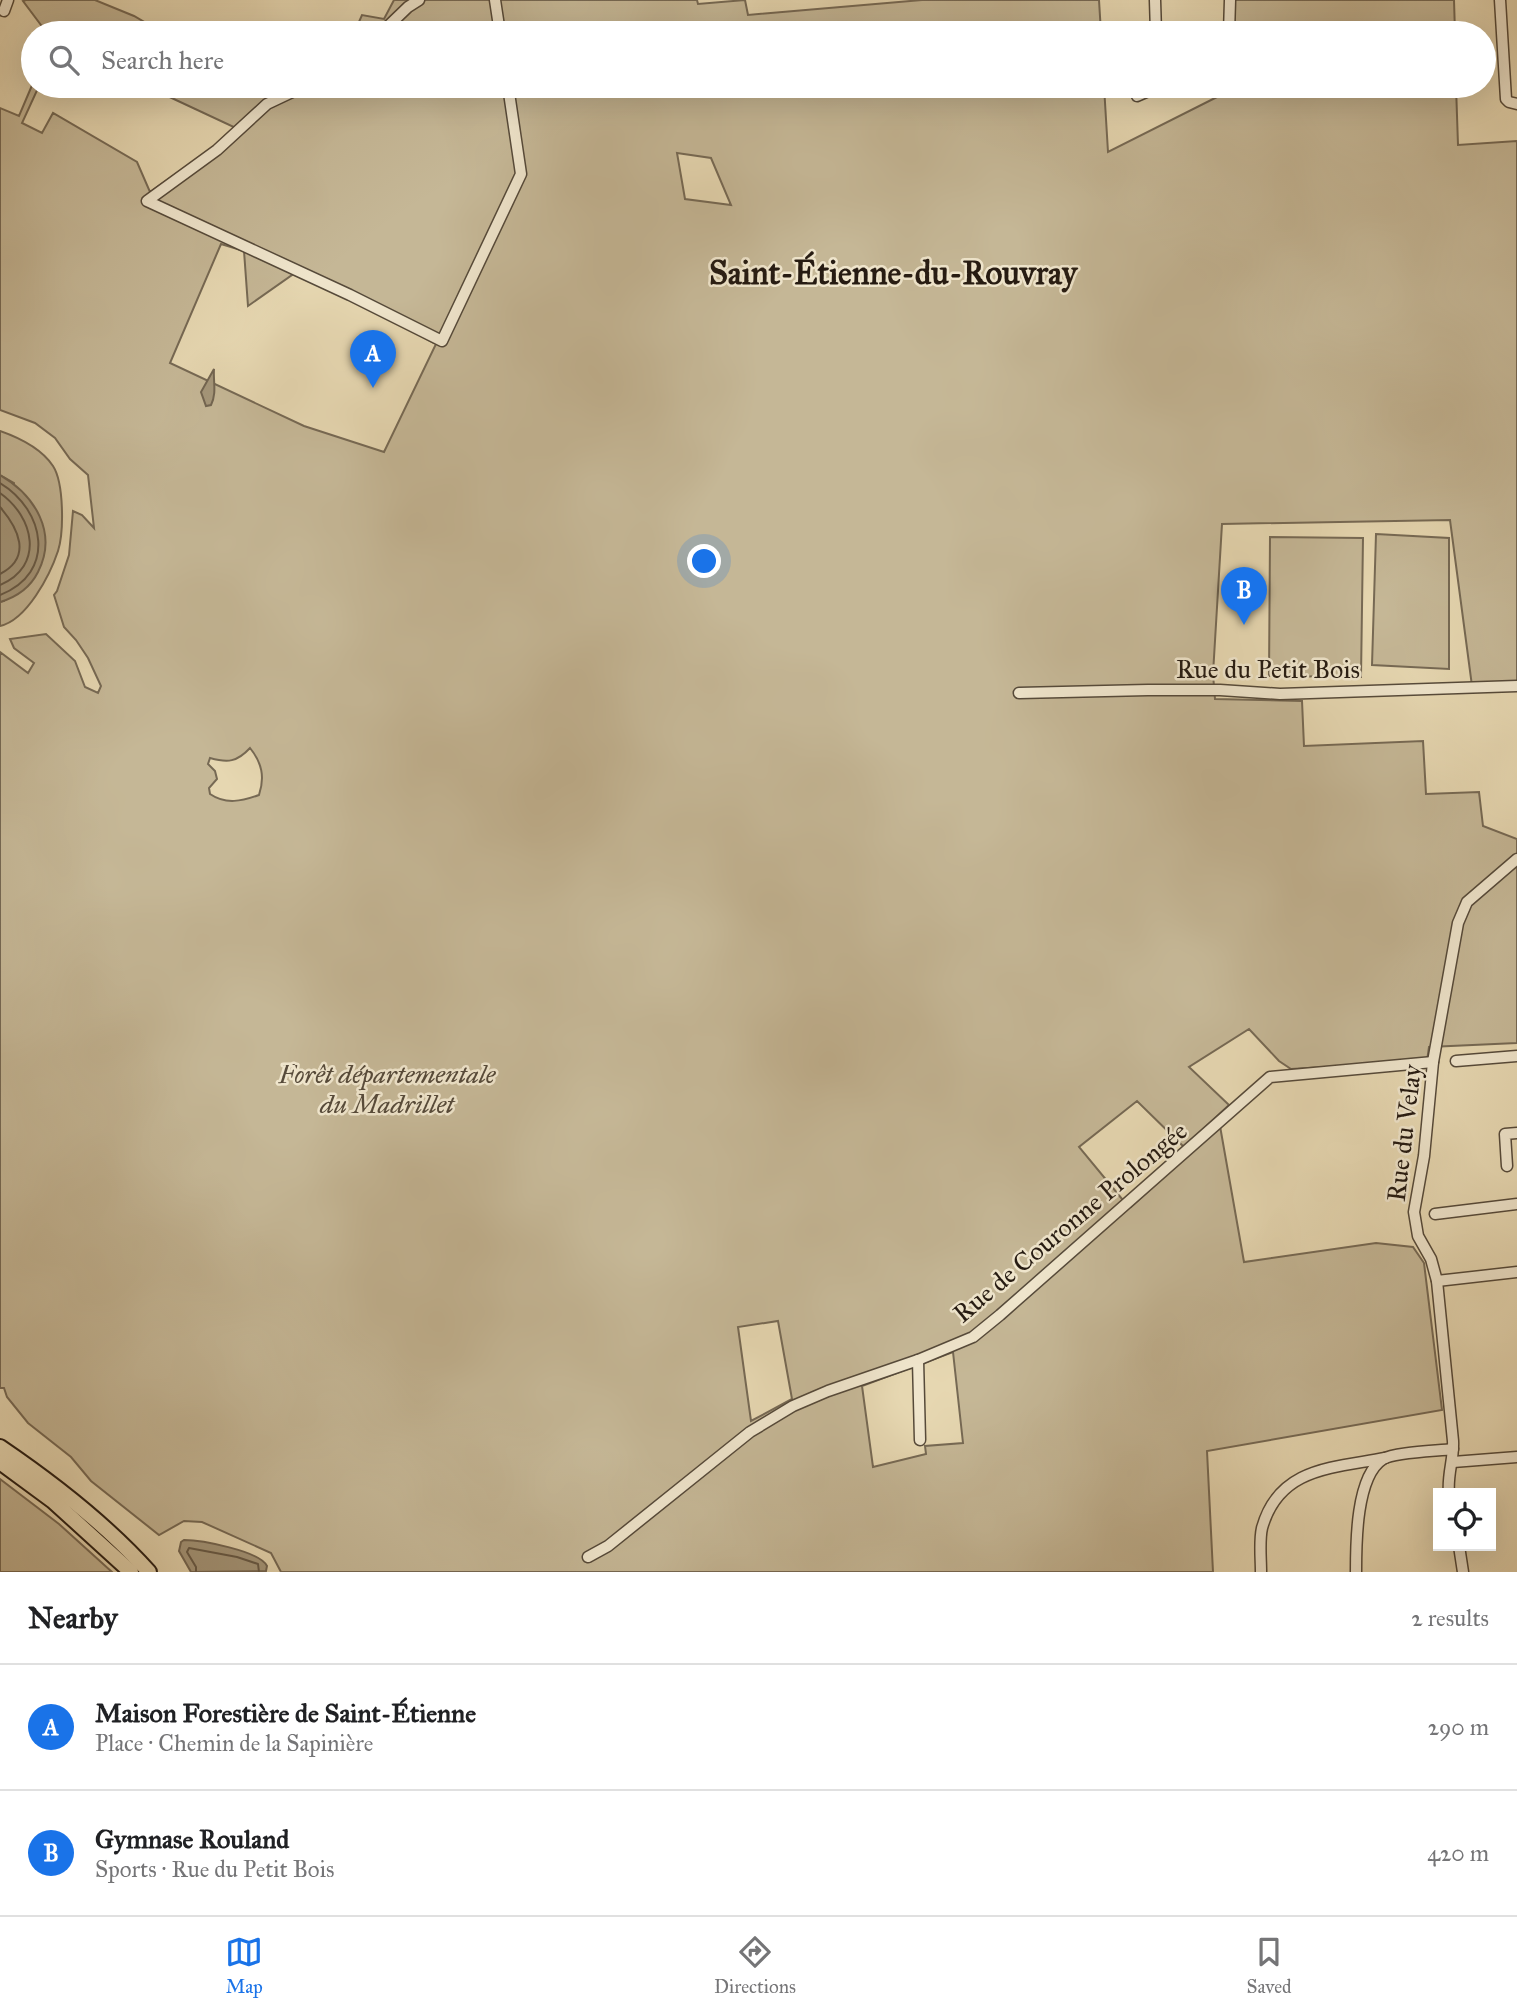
<!DOCTYPE html>
<html lang="en">
<head>
<meta charset="utf-8">
<style>
	body { margin:0; font-family:"IM FELL Great Primer",serif; background:#f2f2f2; color:#202124 }
	.controls { position:absolute; right:21px; bottom:21px; display:grid; overflow:hidden; border-radius:0px; box-shadow:0 7px 28px #0002 }
	.controls button { width:63px; height:63px; display:grid; place-items:center; padding:0; border:0; border-bottom:2px solid #e0e0e0; background:#fff; color:#202124; font:35px sans-serif }
	.you { position:absolute; left:705px; top:562px; width:24px; height:24px; margin:-18px; border:5px solid #fff; border-radius:50%; background:#1a73e8; box-shadow:0 0 0 10px #1a73e833 }
	.badge { display:grid; place-items:center; width:46px; height:46px; border-radius:50%; background:#1a73e8; color:#fff; font-size:23px; font-weight:700 }
	.pin { position:absolute; translate:-50% -58px; filter:drop-shadow(0 2px 4px #0008) }
	.pin::after { content:''; position:absolute; top:37px; width:24px; height:21px; background:inherit; clip-path:polygon(0 0,100% 0,50% 100%) }
	.list { margin:0; padding:0; list-style:none }
	h2 { display:flex; justify-content:space-between; align-items:center; height:91px; margin:0; padding:0 28px; font-size:30px }
	h2 small { font-size:23px; font-weight:400; color:#757577 }
	.list li { display:grid; grid-template-columns:46px 1fr auto; gap:21px; align-items:center; box-sizing:border-box; height:126px; padding:0 28px; border-top:2px solid #e0e0e0 }
	.list b { display:block; font-size:26px; white-space:nowrap }
	.list p { margin:0; font-size:23px; white-space:nowrap; color:#757577 }
	.list em { font-size:23px; font-style:normal; color:#757577 }
	.icon { flex:none; width:38px; height:38px; fill:none; stroke:currentColor; stroke-width:2; stroke-linecap:round; stroke-linejoin:round }
	.map { position:relative; flex:none; width:1517px; height:1572px; overflow:hidden }
	.search { position:absolute; background:#fff; box-shadow:0 7px 28px #0002; left:21px; right:21px; top:21px; height:77px; display:flex; align-items:center; gap:18px; box-sizing:border-box; padding:0 24px; border-radius:38px; color:#757577; font-size:26px }
	.sheet { height:343px; background:#fff }
	nav { display:flex; justify-content:space-around; align-items:center; box-sizing:border-box; height:98px; border-top:2px solid #e0e0e0; background:#fff; font-size:19px; color:#757577 }
	nav a { display:grid; justify-items:center; gap:4px }
	nav .on { color:#1a73e8 }
	.map>svg:first-child { display:block }
</style>
</head>
<body>
<div class="map">
<svg width="1517" height="1572" viewBox="0 0 1517 1572">
	<rect width="100%" height="100%" fill="#e6d7b1"/>
	<filter id="stains"><feTurbulence type="fractalNoise" baseFrequency=".00286" numOctaves="4"/><feColorMatrix values="0 0 0 0 .2 0 0 0 0 .09 0 0 0 0 .02 0 0 0 .5 -.17"/></filter>
	<radialGradient id="worn" r=".72"><stop offset=".6" stop-color="#630" stop-opacity="0"/><stop offset="1" stop-color="#630" stop-opacity=".3"/></radialGradient>
	<g fill="#c5b796" stroke="#766954" stroke-width="2" fill-rule="evenodd">
		<polygon points="26,0 95,0 134,16 163,33 47,33 23,1"/>
		<polygon points="394,0 697,0 698,4 745,0 748,15 922,0 1099,0 1101,33 354,33 362,15 384,19"/>
		<polygon points="1234,0 1454,0 1455,33 1232,33"/>
		<path d="M33,83V86H39L22,123L42,133L53,113L137,162L150,192L214,147L236,128L146,86H251L270,97L292,86H1104L1108,152L1227,92L1228,86H1456L1458,145L1517,141V684L1472,686L1450,520L1222,524L1213,674L1215,699L1302,701L1304,746L1423,741L1426,794L1479,792L1483,826L1517,839V1043L1429,1047L1427,1061L1291,1069L1279,1061L1249,1029L1189,1067L1229,1105L1184,1147L1137,1101L1079,1147L1122,1199L1131,1207L1220,1126L1244,1262L1376,1243L1413,1247L1424,1263L1442,1410L1207,1451L1213,1572H281L271,1553L202,1522L184,1521L159,1535L91,1481L71,1457L28,1423L7,1397L4,1388H0V652L28,673L34,663L14,648L10,639L46,634L75,661L85,687L98,693L101,686L88,658L76,640L64,627L54,595L57,591L69,555L73,511L82,515L94,528L88,475L70,459L55,438L35,423L0,410V108L19,116ZM677,153L711,158L731,205L685,199ZM221,244L244,251L248,306L295,273L368,307L436,344L384,452L304,426L170,363ZM250,748C262,763 265,777 259,795C242,801 226,805 210,794L209,788L217,779L215,771L208,764L210,758C228,763 237,762 250,748ZM778,1321L792,1399L751,1421L738,1327ZM953,1352L963,1443L925,1446L926,1454L873,1467L862,1386Z"/>
		<path d="M0,431C20,438 41,448 53,466C64,483 64,532 58,551C50,575 27,620 0,626V602L4,601L14,483L0,475Z"/>
		<polygon points="1376,534 1449,538 1449,669 1372,665"/>
		<polygon points="1270,537 1363,538 1361,677 1269,676"/>
		<polygon points="0,1479 59,1524 112,1572 0,1572"/>
	</g>
	<g fill="#a5977b" stroke="#726551" stroke-width="2">
		<path d="M214,369C213,381 217,393 211,405L206,406L201,392Z"/>
		<path d="M0,475C35,495 58,533 38,572C30,588 17,597 0,602Z"/>
		<path d="M184,1540C201,1540 260,1551 267,1566L266,1571L191,1572L179,1551L181,1542Z"/>
	</g>
	<g fill="none" stroke-linecap="round" stroke-linejoin="round">
		<g stroke="#665946" stroke-width="2">
			<path d="M0,483C45,510 57,573 0,595"/>
			<path d="M0,493C34,517 45,566 0,585"/>
			<path d="M0,507C18,528 33,557 0,574"/>
			<polyline points="196,1572 196,1567 187,1552 189,1548 237,1557 258,1564 259,1572"/>
		</g>
		<defs>
			<g id="minor">
				<polyline points="495,0 500,33"/>
				<polyline points="1155,0 1156,33"/>
				<polyline points="1500,0 1506,99 1509,102 1517,104"/>
				<polyline points="4,11 8,0"/>
				<polyline points="381,33 408,7 419,0"/>
				<polyline points="1229,33 1230,0"/>
				<polyline points="305,86 267,104 217,150 147,201 350,295 442,341 521,174 508,86"/>
				<polyline points="1137,96 1160,86"/>
				<polyline points="1019,693 1148,690 1220,690 1280,694 1517,686"/>
				<polyline points="1456,1061 1517,1056"/>
				<polyline points="1507,1166 1505,1134 1517,1133"/>
				<polyline points="1435,1214 1517,1204"/>
				<polyline points="1437,1281 1517,1272"/>
				<polyline points="918,1360 920,1440"/>
				<polyline points="1453,1462 1517,1457"/>
				<path d="M1449,1493C1447,1475 1454,1459 1453,1441L1437,1281L1431,1259L1418,1236L1414,1212L1424,1156L1433,1062L1458,923L1467,902L1517,859"/>
				<polyline points="1459,1546 1463,1572"/>
				<polyline points="588,1557 608,1546 750,1432 793,1406 828,1391 918,1360 973,1337 1000,1315 1270,1077 1433,1062"/>
				<path d="M1261,1572C1261,1558 1259,1541 1262,1528C1279,1467 1333,1468 1385,1458"/>
				<path d="M1356,1572C1356,1543 1356,1476 1383,1459C1395,1452 1438,1451 1453,1449"/>
			</g>
			<g id="highway">
				<path d="M0,1447C53,1483 106,1524 149,1572"/>
				<polyline points="0,1462 53,1501 131,1572"/>
			</g>
		</defs>
		<use href="#minor" stroke="#564a3a" stroke-width="13"/>
		<use href="#highway" stroke="#261b12" stroke-width="18"/>
		<use href="#minor" stroke="#efe5cc" stroke-width="10"/>
		<use href="#highway" stroke="#e6d7b1" stroke-width="14"/>
	</g>
	<g text-anchor="middle" stroke-width="5" stroke-linejoin="round" paint-order="stroke">
		<g font-size="26" fill="#261b12" stroke="#efe5cc">
			<text x="1268" y="678">Rue du Petit Bois</text>
			<text transform="translate(1404 1133) rotate(-83)" y="9">Rue du Velay</text>
			<text transform="translate(1070 1222) rotate(-40)" y="9">Rue de Couronne Prolongée</text>
		</g>
		<g font-size="26" font-style="italic" fill="#564a3a" stroke="#efe5cc">
			<text x="387" y="1083">Forêt départementale<tspan x="387" dy="30">du Madrillet</tspan></text>
		</g>
		<g font-size="33" font-weight="bold" fill="#261b12" stroke="#efe5cc">
			<text x="893" y="284">Saint-Étienne-du-Rouvray</text>
		</g>
	</g>
	<rect width="100%" height="100%" filter="url(#stains)"/>
	<rect width="100%" height="100%" fill="url(#worn)"/>
</svg>
<div class="controls">
<button><svg class="icon" aria-label="locate" viewBox="0 0 24 24"><circle cx="12" cy="12" r="6"/><path d="M12 2v4M12 18v4M2 12h4M18 12h4"/></svg></button>
</div>
<div class="you"></div>
<div class="pin badge" style="left:373px;top:388px">A</div>
<div class="pin badge" style="left:1244px;top:625px">B</div>
<div class="search"><svg class="icon" aria-label="search" viewBox="0 0 24 24"><circle cx="10" cy="10" r="6"/><path d="M15 15l6 6"/></svg>Search here</div>
</div>
<section class="sheet">
<h2>Nearby<small>2 results</small></h2>
<ul class="list">
<li><span class="badge">A</span><div><b>Maison Forestière de Saint-Étienne</b><p>Place · Chemin de la Sapinière</p></div><em>290 m</em></li>
<li><span class="badge">B</span><div><b>Gymnase Rouland</b><p>Sports · Rue du Petit Bois</p></div><em>420 m</em></li>
</ul>
</section>
<nav>
<a class="on"><svg class="icon" aria-label="map" viewBox="0 0 24 24"><path d="M3 6l6-2 6 2 6-2v14l-6 2-6-2-6 2zM9 4v14M15 6v14"/></svg>Map</a>
<a><svg class="icon" aria-label="directions" viewBox="0 0 24 24"><path d="M12 3l9 9-9 9-9-9zM9 14v-3h6M13 9l2 2-2 2"/></svg>Directions</a>
<a><svg class="icon" aria-label="saved" viewBox="0 0 24 24"><path d="M7 4h10v16l-5-4-5 4z"/></svg>Saved</a>
</nav>
</body>
</html>
